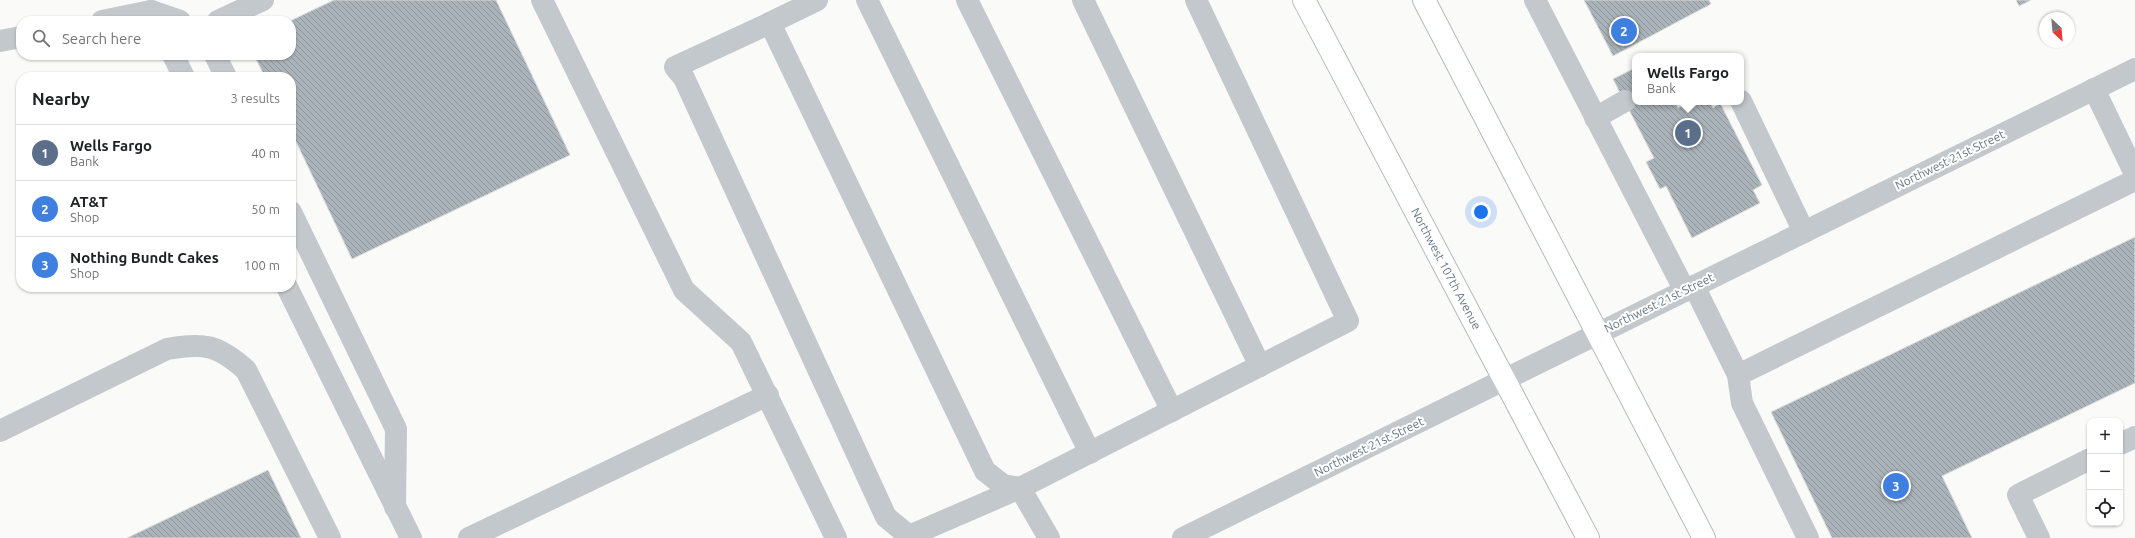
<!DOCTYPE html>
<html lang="en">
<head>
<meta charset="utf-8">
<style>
	body { margin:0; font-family:Ubuntu,sans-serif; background:#f6f6f6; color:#202124 }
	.controls { position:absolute; right:12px; bottom:12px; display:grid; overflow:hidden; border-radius:8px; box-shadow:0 1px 3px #0004 }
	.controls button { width:36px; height:36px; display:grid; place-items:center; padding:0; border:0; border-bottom:1px solid #e0e0e0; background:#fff; color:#202124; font:20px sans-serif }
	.compass { position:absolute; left:2039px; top:12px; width:36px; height:36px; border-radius:50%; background:#fff; box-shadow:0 1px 3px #0004; rotate:154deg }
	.you { position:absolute; left:1481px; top:212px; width:14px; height:14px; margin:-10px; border:3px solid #fff; border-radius:50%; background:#1a73e8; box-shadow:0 0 0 6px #1a73e833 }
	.badge { display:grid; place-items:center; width:26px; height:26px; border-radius:50%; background:#e4572e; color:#fff; font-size:13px; font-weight:700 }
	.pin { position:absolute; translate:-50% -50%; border:2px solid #fff; box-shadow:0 1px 4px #0006 }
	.popup { position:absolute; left:1632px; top:53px; width:112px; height:52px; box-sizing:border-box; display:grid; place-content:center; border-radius:8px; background:#fff; filter:drop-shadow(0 1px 3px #0005); font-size:13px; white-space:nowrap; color:#757577 }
	.popup b { font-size:15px; color:#202124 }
	.popup::after { content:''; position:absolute; left:50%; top:100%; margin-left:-8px; border:8px solid transparent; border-top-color:#fff }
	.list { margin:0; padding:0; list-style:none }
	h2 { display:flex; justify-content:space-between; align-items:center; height:52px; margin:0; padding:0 16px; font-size:17px }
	h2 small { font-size:13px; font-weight:400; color:#757577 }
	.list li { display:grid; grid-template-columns:26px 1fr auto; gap:12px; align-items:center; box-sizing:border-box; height:56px; padding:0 16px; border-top:1px solid #e0e0e0 }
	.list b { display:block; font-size:15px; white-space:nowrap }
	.list p { margin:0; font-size:13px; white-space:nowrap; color:#757577 }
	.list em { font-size:13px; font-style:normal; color:#757577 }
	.icon { flex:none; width:22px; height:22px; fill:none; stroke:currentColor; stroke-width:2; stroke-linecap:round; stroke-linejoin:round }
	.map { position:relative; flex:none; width:2135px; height:538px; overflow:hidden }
	.search { position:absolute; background:#fff; box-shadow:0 1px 3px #0004; left:16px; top:16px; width:280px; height:44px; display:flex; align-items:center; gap:10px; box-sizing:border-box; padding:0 14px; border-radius:16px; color:#757577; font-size:15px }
	.panel { position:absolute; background:#fff; box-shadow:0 1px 3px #0004; left:16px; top:72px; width:280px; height:220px; border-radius:16px }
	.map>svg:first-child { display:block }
</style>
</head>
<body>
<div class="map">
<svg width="2135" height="538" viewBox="0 0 2135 538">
	<defs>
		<pattern id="building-back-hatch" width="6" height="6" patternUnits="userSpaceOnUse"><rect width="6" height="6" fill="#aab3b9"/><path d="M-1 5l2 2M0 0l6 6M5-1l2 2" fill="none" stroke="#8e969c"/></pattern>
	</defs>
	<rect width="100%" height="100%" fill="#fafaf8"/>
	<g fill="url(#building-back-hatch)" stroke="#dcdcda">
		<polygon points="334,0 496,0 570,155 352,259 291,131 291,77 265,77 254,55 291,55 290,21"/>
		<polygon points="1584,0 1709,0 1711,4 1613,56"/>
		<polygon points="2016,0 2031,0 2019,6"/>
		<polygon points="1635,68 1635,102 1675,102 1678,108 1689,102 1710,102 1713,108 1720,103 1762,185 1753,190 1760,203 1692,238 1666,186 1660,189 1646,162 1654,158 1613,79"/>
		<polygon points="2135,237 2135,383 1942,476 1972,538 1832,538 1771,412"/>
		<polygon points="268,470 301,538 127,538"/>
	</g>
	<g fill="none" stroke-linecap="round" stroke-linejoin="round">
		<defs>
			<g id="major">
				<path id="s1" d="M1304,0L1588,538"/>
				<polyline points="1424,0 1704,538"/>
			</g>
		</defs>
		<use href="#major" stroke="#b5babe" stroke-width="24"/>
		<g stroke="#c3c8cc" stroke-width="22">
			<polyline points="542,0 684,290 741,342 836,538"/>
			<polyline points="817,0 770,23 985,471 1003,485 1020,488 1049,538"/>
			<polyline points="867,0 1090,453"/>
			<polyline points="967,0 1172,411"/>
			<polyline points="1083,0 1260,366"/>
			<polyline points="1535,0 1685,291"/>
			<polyline points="151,11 180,21"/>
			<polyline points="102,21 151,11 156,21"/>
			<polyline points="218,21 263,0"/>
			<polyline points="770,23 675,67 684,78 886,517 909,536 1020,488 1348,321 1196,0"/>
			<polyline points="0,41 21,37"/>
			<polyline points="173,55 184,77"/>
			<polyline points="215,55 226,77"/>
			<polyline points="2094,89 2135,174"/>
			<polyline points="1741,101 1804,232"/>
			<polyline points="1595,118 1625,101"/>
			<polyline points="291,212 396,429 395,507"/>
			<polyline points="1694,286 1738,375"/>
			<polyline points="287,287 411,538"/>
			<path d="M0,431L167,349C204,342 218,345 246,370L330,538"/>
			<polyline points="2120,444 2135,437"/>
			<polyline points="469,538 768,395"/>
			<polyline points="1183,538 2135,69"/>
			<polyline points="1808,538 1742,403 1738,375 2135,180"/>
			<polyline points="2039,538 2018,495 2090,459"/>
		</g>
		<use href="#major" stroke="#fff" stroke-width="22"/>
	</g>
	<g text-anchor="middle" stroke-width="4" stroke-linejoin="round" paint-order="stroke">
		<g font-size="12" fill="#657683" stroke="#fff">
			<text transform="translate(1950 160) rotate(-26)" y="4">Northwest 21st Street</text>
			<text dy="4" stroke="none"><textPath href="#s1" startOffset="304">Northwest 107th Avenue</textPath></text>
			<text transform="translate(1659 303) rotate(-26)" y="4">Northwest 21st Street</text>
			<text transform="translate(1369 447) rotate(-26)" y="4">Northwest 21st Street</text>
		</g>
	</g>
</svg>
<div class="controls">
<button>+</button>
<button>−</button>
<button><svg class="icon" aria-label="locate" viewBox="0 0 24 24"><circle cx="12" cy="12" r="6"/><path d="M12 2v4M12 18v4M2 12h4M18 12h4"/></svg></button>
</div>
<svg class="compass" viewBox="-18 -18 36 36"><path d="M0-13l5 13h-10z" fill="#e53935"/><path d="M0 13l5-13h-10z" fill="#757577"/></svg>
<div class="you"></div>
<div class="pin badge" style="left:1688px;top:133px;background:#5c6f8a">1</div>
<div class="popup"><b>Wells Fargo</b>Bank</div>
<div class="pin badge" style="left:1624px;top:31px;background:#3f7fe0">2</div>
<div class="pin badge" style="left:1896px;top:486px;background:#3f7fe0">3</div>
<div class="search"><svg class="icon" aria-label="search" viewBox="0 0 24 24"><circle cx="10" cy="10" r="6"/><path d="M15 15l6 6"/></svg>Search here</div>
<section class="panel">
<h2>Nearby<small>3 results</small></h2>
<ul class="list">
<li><span class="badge" style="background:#5c6f8a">1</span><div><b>Wells Fargo</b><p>Bank</p></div><em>40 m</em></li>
<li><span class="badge" style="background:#3f7fe0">2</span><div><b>AT&amp;T</b><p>Shop</p></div><em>50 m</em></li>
<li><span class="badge" style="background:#3f7fe0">3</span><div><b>Nothing Bundt Cakes</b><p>Shop</p></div><em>100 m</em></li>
</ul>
</section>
</div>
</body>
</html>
